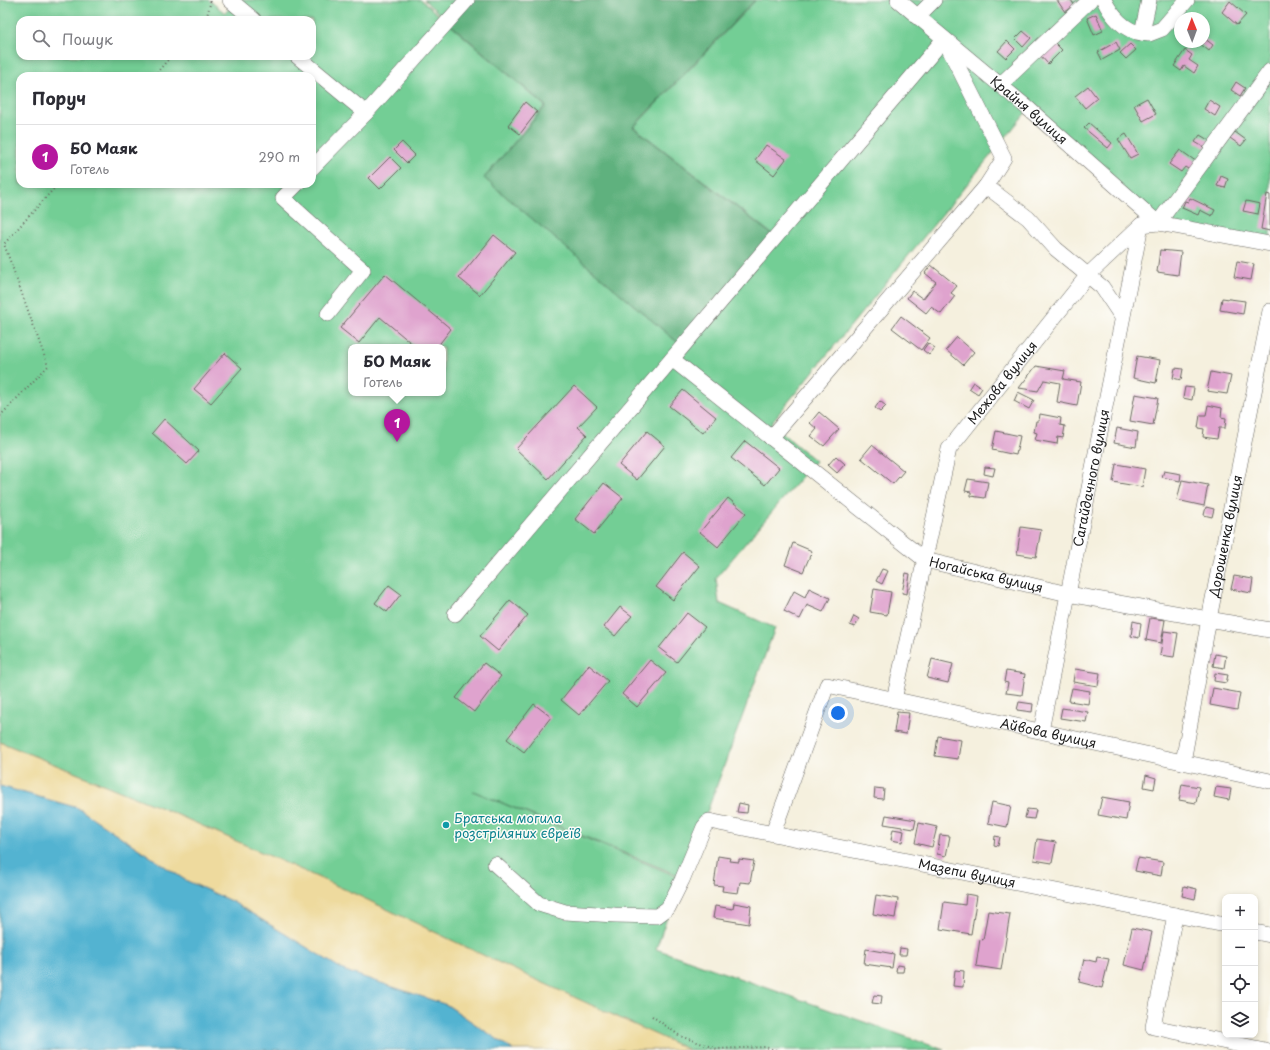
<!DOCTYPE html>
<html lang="uk">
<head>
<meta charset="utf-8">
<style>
	body { margin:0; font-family:"Playpen Sans",sans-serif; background:#f2f2f3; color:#2b2b33 }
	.controls { position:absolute; right:12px; bottom:12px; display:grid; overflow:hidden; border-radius:8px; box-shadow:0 2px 6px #0003 }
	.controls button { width:36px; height:36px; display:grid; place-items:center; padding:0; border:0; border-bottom:1px solid #e1e1e2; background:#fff; color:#2b2b33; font:20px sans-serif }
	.compass { position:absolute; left:1174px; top:12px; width:36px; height:36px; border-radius:50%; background:#fff; box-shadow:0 2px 6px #0003; rotate:359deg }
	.you { position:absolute; left:838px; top:713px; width:14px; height:14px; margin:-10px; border:3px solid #fff; border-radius:50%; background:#1a73e8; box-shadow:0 0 0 6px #1a73e833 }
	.badge { display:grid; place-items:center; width:26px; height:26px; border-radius:50%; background:#b5179e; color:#fff; font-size:13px; font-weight:700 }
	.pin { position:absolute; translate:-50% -33px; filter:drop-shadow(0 1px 2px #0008) }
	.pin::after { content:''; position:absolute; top:21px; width:14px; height:12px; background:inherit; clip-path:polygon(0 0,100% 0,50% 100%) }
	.popup { position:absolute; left:348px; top:344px; width:98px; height:52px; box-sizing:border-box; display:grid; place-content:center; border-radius:8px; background:#fff; filter:drop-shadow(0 1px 3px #0005); font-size:13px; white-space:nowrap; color:#7c7c81 }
	.popup b { font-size:15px; color:#2b2b33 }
	.popup::after { content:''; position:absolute; left:50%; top:100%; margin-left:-8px; border:8px solid transparent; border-top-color:#fff }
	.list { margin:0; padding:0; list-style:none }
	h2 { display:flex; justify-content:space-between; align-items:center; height:52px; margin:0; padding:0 16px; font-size:17px }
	h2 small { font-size:13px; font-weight:400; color:#7c7c81 }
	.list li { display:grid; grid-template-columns:26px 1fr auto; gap:12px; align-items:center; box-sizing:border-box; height:64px; padding:0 16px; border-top:1px solid #e1e1e2 }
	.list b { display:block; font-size:15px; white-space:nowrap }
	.list p { margin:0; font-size:13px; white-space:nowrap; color:#7c7c81 }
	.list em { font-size:13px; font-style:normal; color:#7c7c81 }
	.icon { flex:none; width:22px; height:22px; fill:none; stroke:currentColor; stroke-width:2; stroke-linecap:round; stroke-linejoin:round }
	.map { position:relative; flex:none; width:1270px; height:1050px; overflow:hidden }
	.search { position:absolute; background:#fff; box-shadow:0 2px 6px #0003; left:16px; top:16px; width:300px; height:44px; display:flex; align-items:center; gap:10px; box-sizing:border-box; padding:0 14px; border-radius:12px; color:#7c7c81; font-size:15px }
	.panel { position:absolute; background:#fff; box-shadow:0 2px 6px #0003; left:16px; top:72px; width:300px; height:116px; border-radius:12px }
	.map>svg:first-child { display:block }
</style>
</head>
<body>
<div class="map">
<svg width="1270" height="1050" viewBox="0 0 1270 1050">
	<rect width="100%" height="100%" fill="#fdfcf7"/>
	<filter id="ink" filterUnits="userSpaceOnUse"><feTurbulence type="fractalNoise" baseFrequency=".025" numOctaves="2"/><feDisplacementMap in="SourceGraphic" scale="8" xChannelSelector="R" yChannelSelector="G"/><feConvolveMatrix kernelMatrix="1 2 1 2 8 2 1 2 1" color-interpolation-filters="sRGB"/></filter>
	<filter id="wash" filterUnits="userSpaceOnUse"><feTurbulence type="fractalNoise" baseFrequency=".012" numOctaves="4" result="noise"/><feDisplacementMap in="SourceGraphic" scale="16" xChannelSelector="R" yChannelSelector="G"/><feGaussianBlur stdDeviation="0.9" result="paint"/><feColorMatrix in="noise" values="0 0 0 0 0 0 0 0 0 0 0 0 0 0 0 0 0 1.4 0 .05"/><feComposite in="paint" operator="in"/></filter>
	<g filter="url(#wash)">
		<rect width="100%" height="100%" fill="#f5f0de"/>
		<g fill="#73ce95" stroke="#487558" fill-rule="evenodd">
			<path d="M0,0H209L225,13L237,0H421L545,106L484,178L683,347L776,237L634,127L756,0H895L1028,110L771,423L815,461L716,578L719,603L775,628L683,877L473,791L681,878L656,949L944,1050H689L491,959L355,894L171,812L0,742ZM20,20H312V56H20ZM20,76H312V184H20ZM351,347H443V393H351Z"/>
			<polygon points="424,0 457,0 442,16"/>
			<path d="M898,0H1270V244L1158,223ZM1180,18H1204V42H1180Z"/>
		</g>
		<polygon fill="#5eb17e" stroke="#3d664d" points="471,0 755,0 633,127 775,237 682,346 484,178 546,106 450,24"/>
		<polygon fill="#eeda9e" stroke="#857b5d" points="0,742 171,812 355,894 491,959 689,1050 513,1050 447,1005 345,971 233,902 185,880 78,808 0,786"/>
		<polygon fill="#52b3d1" stroke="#376876" points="0,786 78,808 185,880 233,902 345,971 447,1005 513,1050 0,1050"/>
		<g id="blocks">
			<g fill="#dfa3ce">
				<polygon points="1057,0 1071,0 1075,6 1065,12"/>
				<polygon points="1230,1 1246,15 1237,25 1222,12"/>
				<polygon points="1096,14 1103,31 1094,35 1087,18"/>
				<polygon points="1023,31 1031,38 1023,47 1015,39"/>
				<polygon points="1204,38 1213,45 1209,51 1199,43 1204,42"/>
				<polygon points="1007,41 1015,49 1006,58 998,51"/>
				<polygon points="1053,41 1062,50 1048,64 1039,54"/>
				<polygon points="1116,42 1120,50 1102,60 1098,52"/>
				<polygon points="1130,44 1136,50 1126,59 1120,53"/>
				<polygon points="1185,50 1192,55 1189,60 1198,66 1194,73 1184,66 1181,71 1174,66"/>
				<polygon points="1236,82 1245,88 1240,96 1231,90"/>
				<polygon points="1088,86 1097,98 1085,108 1075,96"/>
				<polygon points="1147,98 1156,114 1143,121 1134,105"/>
				<polygon points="1209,100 1220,107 1215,116 1204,109"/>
				<polygon points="525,102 537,112 520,134 508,125"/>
				<polygon points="1089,123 1112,143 1108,148 1084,128"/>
				<polygon points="1235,132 1246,140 1241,146 1230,138"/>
				<polygon points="1126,134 1138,154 1130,158 1118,139"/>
				<polygon points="1200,135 1210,141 1205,148 1195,142"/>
				<polygon points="402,142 415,155 407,163 394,150"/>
				<polygon points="766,145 786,159 774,175 755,160"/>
				<polygon points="1180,150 1197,162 1191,171 1185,167 1181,172 1169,164"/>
				<polygon points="390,157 401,168 380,189 369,178"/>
				<polygon points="1221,176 1228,179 1225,188 1217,186"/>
				<polygon points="1267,194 1270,195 1270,231 1261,229"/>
				<polygon points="1190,198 1215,210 1212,216 1200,210 1198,215 1182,208 1185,201 1188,202"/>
				<polygon points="1246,201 1260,204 1258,214 1243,211"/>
				<polygon points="494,235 515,252 480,295 459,278"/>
				<polygon points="1160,250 1181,252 1178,275 1157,272"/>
				<polygon points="1237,261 1254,264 1251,280 1234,277"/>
				<polygon points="931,265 957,286 951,293 955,296 941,314 931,307 926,313 907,298 912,291 923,299 936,282 925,273"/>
				<polygon points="385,274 451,329 437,347 416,347 380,317 359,343 340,328"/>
				<polygon points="1222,298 1245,301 1243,314 1220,310"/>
				<polygon points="901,316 930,338 921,350 892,328"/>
				<polygon points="957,337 974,352 963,365 946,350"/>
				<polygon points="928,343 935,348 929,355 923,350"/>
				<polygon points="225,353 242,368 211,403 194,389"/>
				<polygon points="1137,356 1160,360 1156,383 1133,378"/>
				<polygon points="1036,366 1065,371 1063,379 1081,382 1077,406 1057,402 1060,383 1044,380 1038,391 1019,388"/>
				<polygon points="1175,368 1183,369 1181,380 1173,378"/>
				<polygon points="1211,372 1231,376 1227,394 1207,391"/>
				<polygon points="973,382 982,388 978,394 969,388"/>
				<polygon points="574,386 597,407 578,427 587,435 548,479 516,449"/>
				<polygon points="1185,387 1194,388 1192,400 1183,398"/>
				<polygon points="683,390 716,417 703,433 669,406"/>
				<polygon points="1018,392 1034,400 1029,409 1014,401"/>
				<polygon points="1135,394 1158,398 1153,425 1130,421"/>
				<polygon points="880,401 886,406 880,412 875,408"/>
				<polygon points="1208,405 1222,408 1221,417 1226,418 1225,428 1219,428 1217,439 1203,437 1204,429 1198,428 1200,415 1206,415"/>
				<polygon points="819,412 839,429 824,446 811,436 817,429 810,423"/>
				<polygon points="1040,414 1061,418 1060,425 1065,426 1063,438 1058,437 1057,444 1035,440 1037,433 1034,432 1036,421 1039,421"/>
				<polygon points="164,419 199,451 187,464 152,433"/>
				<polygon points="1117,428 1138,432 1136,447 1114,443"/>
				<polygon points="647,431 665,446 637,480 619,465"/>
				<polygon points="996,431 1020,436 1016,455 992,450"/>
				<polygon points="745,441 779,468 765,485 731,458"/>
				<polygon points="872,445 904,471 893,484 861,458"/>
				<polygon points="836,456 845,464 837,473 828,465"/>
				<polygon points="1116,464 1145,469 1142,487 1113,482"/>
				<polygon points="985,467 995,468 993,476 984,474"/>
				<polygon points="1164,471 1181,474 1180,481 1162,477"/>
				<polygon points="968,479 988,482 985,498 971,496 971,492 965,491"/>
				<polygon points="1182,480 1208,485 1204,506 1177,500"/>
				<polygon points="604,483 623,498 594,534 575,519"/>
				<polygon points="728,498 746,513 718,547 700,532"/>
				<polygon points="1206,507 1214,509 1212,517 1204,515"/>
				<polygon points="1021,527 1041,530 1036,557 1017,554"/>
				<polygon points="793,543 812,551 803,572 785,565"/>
				<polygon points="683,552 700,566 673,600 656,587"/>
				<polygon points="882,569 888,571 882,584 876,581"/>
				<polygon points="906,573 910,574 907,594 902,593"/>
				<polygon points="1234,576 1253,579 1251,593 1231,589"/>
				<polygon points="389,585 401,594 387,612 375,603"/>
				<polygon points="809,588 830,598 823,612 807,605 800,619 784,611 794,591 805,597"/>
				<polygon points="874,589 891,592 887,615 870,612"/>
				<polygon points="510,600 528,615 498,651 480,636"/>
				<polygon points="620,607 632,616 615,636 604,627"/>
				<polygon points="687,613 705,627 677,662 659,648"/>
				<polygon points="854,616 859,619 855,627 850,625"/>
				<polygon points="1150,618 1165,620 1161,643 1146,640"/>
				<polygon points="1133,621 1141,623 1139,638 1131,636"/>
				<polygon points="1164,631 1178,633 1174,657 1160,655"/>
				<polygon points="1215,654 1226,656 1224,668 1213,666"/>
				<polygon points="932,659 953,664 948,683 927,678"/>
				<polygon points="650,660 666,673 637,707 622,694"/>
				<polygon points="484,663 501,676 474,712 456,698"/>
				<polygon points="589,665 608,681 579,715 561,700"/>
				<polygon points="1075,669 1100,673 1098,686 1073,682"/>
				<polygon points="1006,671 1025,674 1022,695 1006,693 1008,683 1004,682"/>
				<polygon points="1215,673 1228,675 1226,683 1214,681"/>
				<polygon points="1072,688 1090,691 1088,704 1069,701"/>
				<polygon points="1213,688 1240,693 1237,710 1210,705"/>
				<polygon points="1019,702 1033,704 1032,712 1017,710"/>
				<polygon points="534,704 551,717 524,752 507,739"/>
				<polygon points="1062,708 1088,712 1086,722 1060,718"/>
				<polygon points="897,712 909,713 906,734 894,732"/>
				<polygon points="938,736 961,740 958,759 935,756"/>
				<polygon points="1146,775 1156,778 1154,789 1144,787"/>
				<polygon points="1182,784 1199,787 1196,803 1179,800"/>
				<polygon points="1216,787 1231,789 1229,800 1214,797"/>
				<polygon points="875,788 884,789 883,799 874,798"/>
				<polygon points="1102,797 1129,802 1126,820 1098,815"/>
				<polygon points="992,802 1011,806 1007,827 988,823"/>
				<polygon points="739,803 748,805 747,813 737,812"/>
				<polygon points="1027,809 1036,810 1034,819 1025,818"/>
				<polygon points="886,815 916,820 914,829 884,824"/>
				<polygon points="919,823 937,827 932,847 915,843"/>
				<polygon points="893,829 904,831 902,842 891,840"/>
				<polygon points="940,835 950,836 946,856 937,854"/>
				<polygon points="995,836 1000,837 998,846 994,845"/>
				<polygon points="1037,839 1056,842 1052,863 1034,860"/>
				<polygon points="718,856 730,858 729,861 739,862 739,859 754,861 750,883 740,882 738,893 722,891 723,886 714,885"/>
				<polygon points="1138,858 1163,862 1161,876 1135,871"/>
				<polygon points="1184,886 1197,889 1195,899 1182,896"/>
				<polygon points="966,894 977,896 971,934 940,929 944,902 965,905"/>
				<polygon points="876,895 898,899 895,918 873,914"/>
				<polygon points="734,903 751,906 749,924 713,918 715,906 733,909"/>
				<polygon points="988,911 1010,914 1001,970 976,966 980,939 983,940"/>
				<polygon points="1132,928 1152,932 1144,970 1124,965"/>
				<polygon points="900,948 907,949 906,955 899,955"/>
				<polygon points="866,949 894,954 892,968 864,964"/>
				<polygon points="1097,957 1109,959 1102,988 1079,982 1084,959 1096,962"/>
				<polygon points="897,965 904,966 903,972 896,972"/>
				<polygon points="955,970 964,971 963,987 953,986"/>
				<polygon points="874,995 882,996 881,1004 872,1003"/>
			</g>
		</g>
	</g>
	<g filter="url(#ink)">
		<use href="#blocks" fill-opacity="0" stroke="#686660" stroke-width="1"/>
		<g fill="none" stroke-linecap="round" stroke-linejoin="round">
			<defs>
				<g id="minor">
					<polyline points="230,0 254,20"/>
					<path id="s1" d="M898,0L1030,110L1158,223L1270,71"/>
					<path d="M1104,0C1111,15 1125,32 1142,33L1149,0"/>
					<polyline points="917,17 934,0"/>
					<polyline points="1142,33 1149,34 1162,29 1187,0"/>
					<polyline points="297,56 366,113"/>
					<polyline points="1000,85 1090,0"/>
					<polyline points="312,168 366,113 467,0"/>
					<polyline points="297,184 283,198 363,270 328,314"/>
					<path id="s2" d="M672,359L925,560L1068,594L1270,630"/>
					<polyline points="771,438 986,186"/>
					<polyline points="455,614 944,39 1004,158 986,186 1028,218 1056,249 1102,287 1122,317"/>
					<path id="s3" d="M894,700L949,449L1088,275L1141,225L1158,223L1270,244"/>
					<path id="s4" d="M1041,731L1141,225"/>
					<path id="s5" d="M1183,762L1209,619L1270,311"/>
					<path id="s6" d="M773,833L827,685L1270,781"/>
					<path id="s7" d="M495,864L539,904L565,912L615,915L657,916L668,908L682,880L704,827L709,821L1225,925"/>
					<polyline points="1175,915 1153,1027 1265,1050"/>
					<polyline points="1255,932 1270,935"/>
				</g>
			</defs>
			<use href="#minor" stroke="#686660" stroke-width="16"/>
			<g stroke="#686660" stroke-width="2" stroke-dasharray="1 3" stroke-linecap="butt">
				<polyline points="203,20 207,16 211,0"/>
				<polyline points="154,76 171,56"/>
				<polyline points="0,416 48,366 4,244 58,184"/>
				<polyline points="652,1016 680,1036 717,1049 765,1047 776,1050"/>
			</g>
			<use href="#minor" stroke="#fff" stroke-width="15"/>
		</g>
	</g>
	<circle fill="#0f9aa8" stroke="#fdfcf7" stroke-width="1.5" cx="446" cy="825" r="4"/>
	<g text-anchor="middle" stroke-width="3" stroke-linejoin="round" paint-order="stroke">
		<g font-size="13" fill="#1c1c1c" stroke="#fdfcf7">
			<text dy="5" stroke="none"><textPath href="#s1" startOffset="171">Крайня вулиця</textPath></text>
			<text dy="5" stroke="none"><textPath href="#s3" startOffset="342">Межова вулиця</textPath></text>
			<text dy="5" stroke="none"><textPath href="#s4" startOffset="258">Сагайдачного вулиця</textPath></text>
			<text dy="5" stroke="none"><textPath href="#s5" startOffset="230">Дорошенка вулиця</textPath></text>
			<text dy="5" stroke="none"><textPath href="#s2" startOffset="386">Ногайська вулиця</textPath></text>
			<text dy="5" stroke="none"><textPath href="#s6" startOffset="384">Айвова вулиця</textPath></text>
			<text dy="5" stroke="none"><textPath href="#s7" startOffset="552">Мазепи вулиця</textPath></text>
		</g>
		<g font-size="13" fill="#0d838f" stroke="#fdfcf7" text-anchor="start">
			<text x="454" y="823">Братська могила<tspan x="454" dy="15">розстріляних євреїв</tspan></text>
		</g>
	</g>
</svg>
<div class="controls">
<button>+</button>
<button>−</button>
<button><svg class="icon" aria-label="locate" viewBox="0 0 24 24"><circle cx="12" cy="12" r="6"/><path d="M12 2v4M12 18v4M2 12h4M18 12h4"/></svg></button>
<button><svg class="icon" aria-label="layers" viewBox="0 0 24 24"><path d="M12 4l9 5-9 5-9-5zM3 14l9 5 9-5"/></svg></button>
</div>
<svg class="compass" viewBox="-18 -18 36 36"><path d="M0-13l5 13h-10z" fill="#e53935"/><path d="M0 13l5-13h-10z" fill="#7c7c81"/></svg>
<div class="you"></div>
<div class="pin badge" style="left:397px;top:442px">1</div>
<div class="popup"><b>БО Маяк</b>Готель</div>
<div class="search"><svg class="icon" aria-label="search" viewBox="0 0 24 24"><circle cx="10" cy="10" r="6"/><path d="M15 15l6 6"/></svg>Пошук</div>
<section class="panel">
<h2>Поруч<small></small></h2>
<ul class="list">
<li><span class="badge">1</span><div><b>БО Маяк</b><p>Готель</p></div><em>290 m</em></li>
</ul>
</section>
</div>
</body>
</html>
